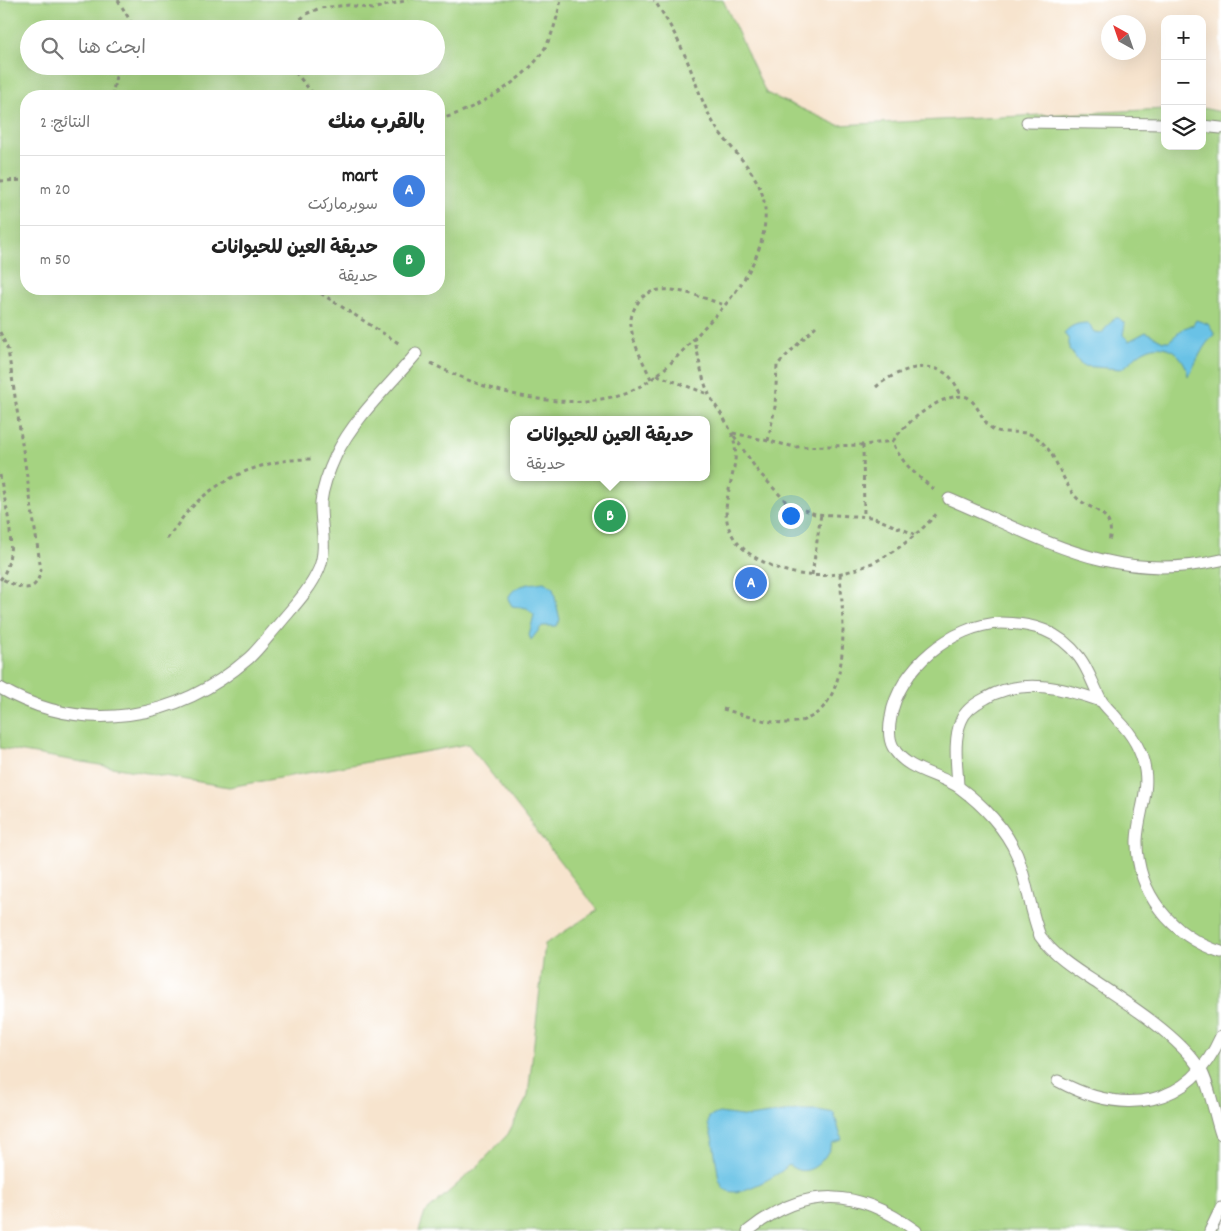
<!DOCTYPE html>
<html lang="ar">
<head>
<meta charset="utf-8">
<style>
	body { margin:0; font-family:Dekko,"Playpen Sans Arabic",sans-serif; background:#f2f2f2; color:#222; direction:rtl }
	.controls { position:absolute; right:15px; top:15px; display:grid; overflow:hidden; border-radius:10px; box-shadow:0 5px 20px #0002 }
	.controls button { width:45px; height:45px; display:grid; place-items:center; padding:0; border:0; border-bottom:1px solid #e0e0e0; background:#fff; color:#222; font:25px sans-serif }
	.compass { position:absolute; left:1101px; top:15px; width:45px; height:45px; border-radius:50%; background:#fff; box-shadow:0 5px 20px #0002; rotate:320deg }
	.you { position:absolute; left:790px; top:515px; width:18px; height:18px; margin:-12px; border:4px solid #fff; border-radius:50%; background:#1a73e8; box-shadow:0 0 0 8px #1a73e833 }
	.badge { display:grid; place-items:center; width:32px; height:32px; border-radius:50%; background:#d93025; color:#fff; font-size:16px; font-weight:700 }
	.pin { position:absolute; translate:-50% -50%; border:2px solid #fff; box-shadow:0 1px 5px #0006 }
	.popup { position:absolute; left:510px; top:416px; width:200px; height:65px; box-sizing:border-box; display:grid; place-content:center; border-radius:10px; background:#fff; filter:drop-shadow(0 1px 4px #0005); font-size:16px; white-space:nowrap; color:#767676 }
	.popup b { font-size:19px; color:#222 }
	.popup::after { content:''; position:absolute; left:50%; top:100%; margin-left:-10px; border:10px solid transparent; border-top-color:#fff }
	.list { margin:0; padding:0; list-style:none }
	h2 { display:flex; justify-content:space-between; align-items:center; height:65px; margin:0; padding:0 20px; font-size:21px }
	h2 small { font-size:16px; font-weight:400; color:#767676 }
	.list li { display:grid; grid-template-columns:32px 1fr auto; gap:15px; align-items:center; box-sizing:border-box; height:70px; padding:0 20px; border-top:1px solid #e0e0e0 }
	.list b { display:block; font-size:19px; white-space:nowrap }
	.list p { margin:0; font-size:16px; white-space:nowrap; color:#767676 }
	.list em { font-size:16px; font-style:normal; color:#767676 }
	.icon { flex:none; width:28px; height:28px; fill:none; stroke:currentColor; stroke-width:2; stroke-linecap:round; stroke-linejoin:round }
	.map { position:relative; flex:none; width:1221px; height:1231px; overflow:hidden; direction:ltr }
	.search { position:absolute; background:#fff; box-shadow:0 5px 20px #0002; left:20px; top:20px; width:425px; height:55px; display:flex; align-items:center; gap:12px; box-sizing:border-box; padding:0 18px; border-radius:28px; color:#767676; font-size:19px }
	.panel { position:absolute; background:#fff; box-shadow:0 5px 20px #0002; left:20px; top:90px; width:425px; height:205px; border-radius:20px; direction:rtl }
	.map>svg:first-child { display:block }
</style>
</head>
<body>
<div class="map">
<svg width="1221" height="1231" viewBox="0 0 1221 1231">
	<rect width="100%" height="100%" fill="#fff"/>
	<filter id="ink" filterUnits="userSpaceOnUse"><feTurbulence type="fractalNoise" baseFrequency=".02" numOctaves="2"/><feDisplacementMap in="SourceGraphic" scale="10" xChannelSelector="R" yChannelSelector="G"/><feConvolveMatrix kernelMatrix="1 2 1 2 8 2 1 2 1" color-interpolation-filters="sRGB"/></filter>
	<filter id="wash" filterUnits="userSpaceOnUse"><feTurbulence type="fractalNoise" baseFrequency=".0096" numOctaves="4" result="noise"/><feDisplacementMap in="SourceGraphic" scale="20" xChannelSelector="R" yChannelSelector="G"/><feGaussianBlur stdDeviation="1.12" result="paint"/><feColorMatrix in="noise" values="0 0 0 0 0 0 0 0 0 0 0 0 0 0 0 0 0 1.4 0 .05"/><feComposite in="paint" operator="in"/></filter>
	<g filter="url(#wash)">
		<rect width="100%" height="100%" fill="#f7e4ce"/>
		<path fill="#a5d381" stroke="#62885a" fill-rule="evenodd" d="M0,0H723L766,93L838,125L1165,109V146H1202V108L1221,112V1231H419L425,1213L479,1165L508,1134L528,1096L545,944L598,910L468,744L229,787L0,748ZM29,29H436V66H29ZM26,96H439V289H26ZM514,420H706V477H514Z"/>
		<g fill="#69c2e6" stroke="#44808d">
			<path d="M1114,318H1119L1125,324L1123,335L1129,341L1146,332L1163,341H1169L1184,328L1193,325L1196,320L1208,324L1215,335C1202,344 1197,363 1188,376C1186,356 1166,339 1145,350C1136,354 1130,364 1121,369L1082,366L1069,349V340L1064,333C1071,325 1078,323 1088,323L1094,332L1102,333Z"/>
			<path d="M544,582L553,588L560,620L556,626H542L531,640L529,635L534,615L527,608L512,606L508,599C513,584 530,584 544,582Z"/>
			<path d="M798,1110H818L834,1113L842,1140L832,1143C827,1157 814,1174 798,1170C794,1169 791,1166 788,1165C782,1174 746,1192 734,1192C729,1192 726,1190 723,1188L719,1180L713,1141L708,1124L709,1117L719,1113L749,1117Z"/>
		</g>
	</g>
	<g filter="url(#ink)">
		<g fill="none" stroke-linecap="round" stroke-linejoin="round">
			<defs>
				<g id="service">
					<polyline points="1027,122 1165,124"/>
					<polyline points="1202,126 1221,128"/>
					<path d="M949,499C1044,539 1114,585 1221,560"/>
					<path d="M0,688C83,736 177,721 249,658C260,648 269,635 279,624C293,607 310,590 319,569C328,547 320,525 321,502C323,485 329,470 336,455C354,418 389,386 416,354"/>
					<path d="M958,786C957,765 953,740 961,721C965,710 976,703 986,698C1023,677 1064,688 1101,701"/>
					<path d="M1221,952C1172,936 1136,893 1137,840C1138,816 1149,793 1145,770C1142,751 1131,733 1118,720C1113,713 1105,707 1101,700C1093,685 1089,670 1079,657C1059,631 1033,623 1001,623C953,624 898,669 891,717C889,727 888,738 893,747C905,771 941,774 960,788C983,805 1006,829 1017,855C1027,881 1030,910 1040,936C1054,956 1075,969 1095,982C1127,1003 1179,1036 1200,1069C1209,1082 1215,1117 1221,1134"/>
					<path d="M1058,1081C1123,1116 1189,1109 1221,1036"/>
					<path d="M748,1231C805,1185 858,1188 916,1231"/>
					<polyline points="1210,1231 1221,1208"/>
				</g>
			</defs>
			<use href="#service" stroke="#8b9081" stroke-width="13"/>
			<g stroke="#8b9081" stroke-width="3" stroke-dasharray="4 4" stroke-linecap="butt">
				<polyline points="118,0 135,29"/>
				<polyline points="288,29 308,13 320,8 349,5 372,9 408,0"/>
				<polyline points="290,66 315,96"/>
				<polyline points="112,96 118,66"/>
				<path d="M439,119C472,112 526,80 543,51C553,35 557,18 561,0"/>
				<polyline points="0,181 26,180"/>
				<polyline points="314,289 400,344"/>
				<path d="M0,332L8,350L41,570C35,598 19,587 0,578"/>
				<path d="M694,337C699,356 701,379 710,396C719,413 732,426 735,446C739,476 714,508 734,538C744,553 762,562 777,568C838,591 898,558 938,512"/>
				<path d="M431,363C492,396 597,424 657,375C677,359 695,337 713,318C740,291 768,249 765,209C763,179 741,160 724,138C705,115 698,87 687,60C678,39 667,19 654,0"/>
				<polyline points="657,375 708,394"/>
				<path d="M651,379C644,363 632,343 631,325C630,318 633,310 637,304C654,275 701,298 725,305"/>
				<path d="M876,387C892,373 924,359 945,373C953,378 957,387 961,395"/>
				<polyline points="733,433 795,447 863,445 893,441"/>
				<polyline points="734,436 757,470 788,504 815,514 872,517 914,534"/>
				<polyline points="768,441 775,407 777,365 816,326"/>
				<polyline points="863,445 864,516"/>
				<path d="M0,475C5,506 21,553 0,580"/>
				<path d="M934,489C918,477 898,460 893,441C906,422 943,391 967,397C978,404 980,417 990,427C1001,437 1021,428 1034,436C1055,448 1060,478 1075,496C1084,507 1101,508 1108,521C1112,528 1110,536 1109,543"/>
				<path d="M167,539C175,529 182,517 191,508C222,475 269,458 314,459"/>
				<polyline points="812,575 821,514"/>
				<path d="M723,709C744,715 765,723 787,723C856,721 843,620 840,574"/>
			</g>
			<use href="#service" stroke="#fff" stroke-width="11"/>
		</g>
	</g>
</svg>
<div class="controls">
<button>+</button>
<button>−</button>
<button><svg class="icon" aria-label="layers" viewBox="0 0 24 24"><path d="M12 4l9 5-9 5-9-5zM3 14l9 5 9-5"/></svg></button>
</div>
<svg class="compass" viewBox="-18 -18 36 36"><path d="M0-13l5 13h-10z" fill="#e53935"/><path d="M0 13l5-13h-10z" fill="#767676"/></svg>
<div class="you"></div>
<div class="pin badge" style="left:751px;top:583px;background:#3f7fe0">A</div>
<div class="pin badge" style="left:610px;top:516px;background:#2e9e5b">B</div>
<div class="popup"><b>حديقة العين للحيوانات</b>حديقة</div>
<div class="search"><svg class="icon" aria-label="search" viewBox="0 0 24 24"><circle cx="10" cy="10" r="6"/><path d="M15 15l6 6"/></svg>ابحث هنا</div>
<section class="panel">
<h2>بالقرب منك<small>النتائج: 2</small></h2>
<ul class="list">
<li><span class="badge" style="background:#3f7fe0">A</span><div><b>mart</b><p>سوبرماركت</p></div><em>20 m</em></li>
<li><span class="badge" style="background:#2e9e5b">B</span><div><b>حديقة العين للحيوانات</b><p>حديقة</p></div><em>50 m</em></li>
</ul>
</section>
</div>
</body>
</html>
